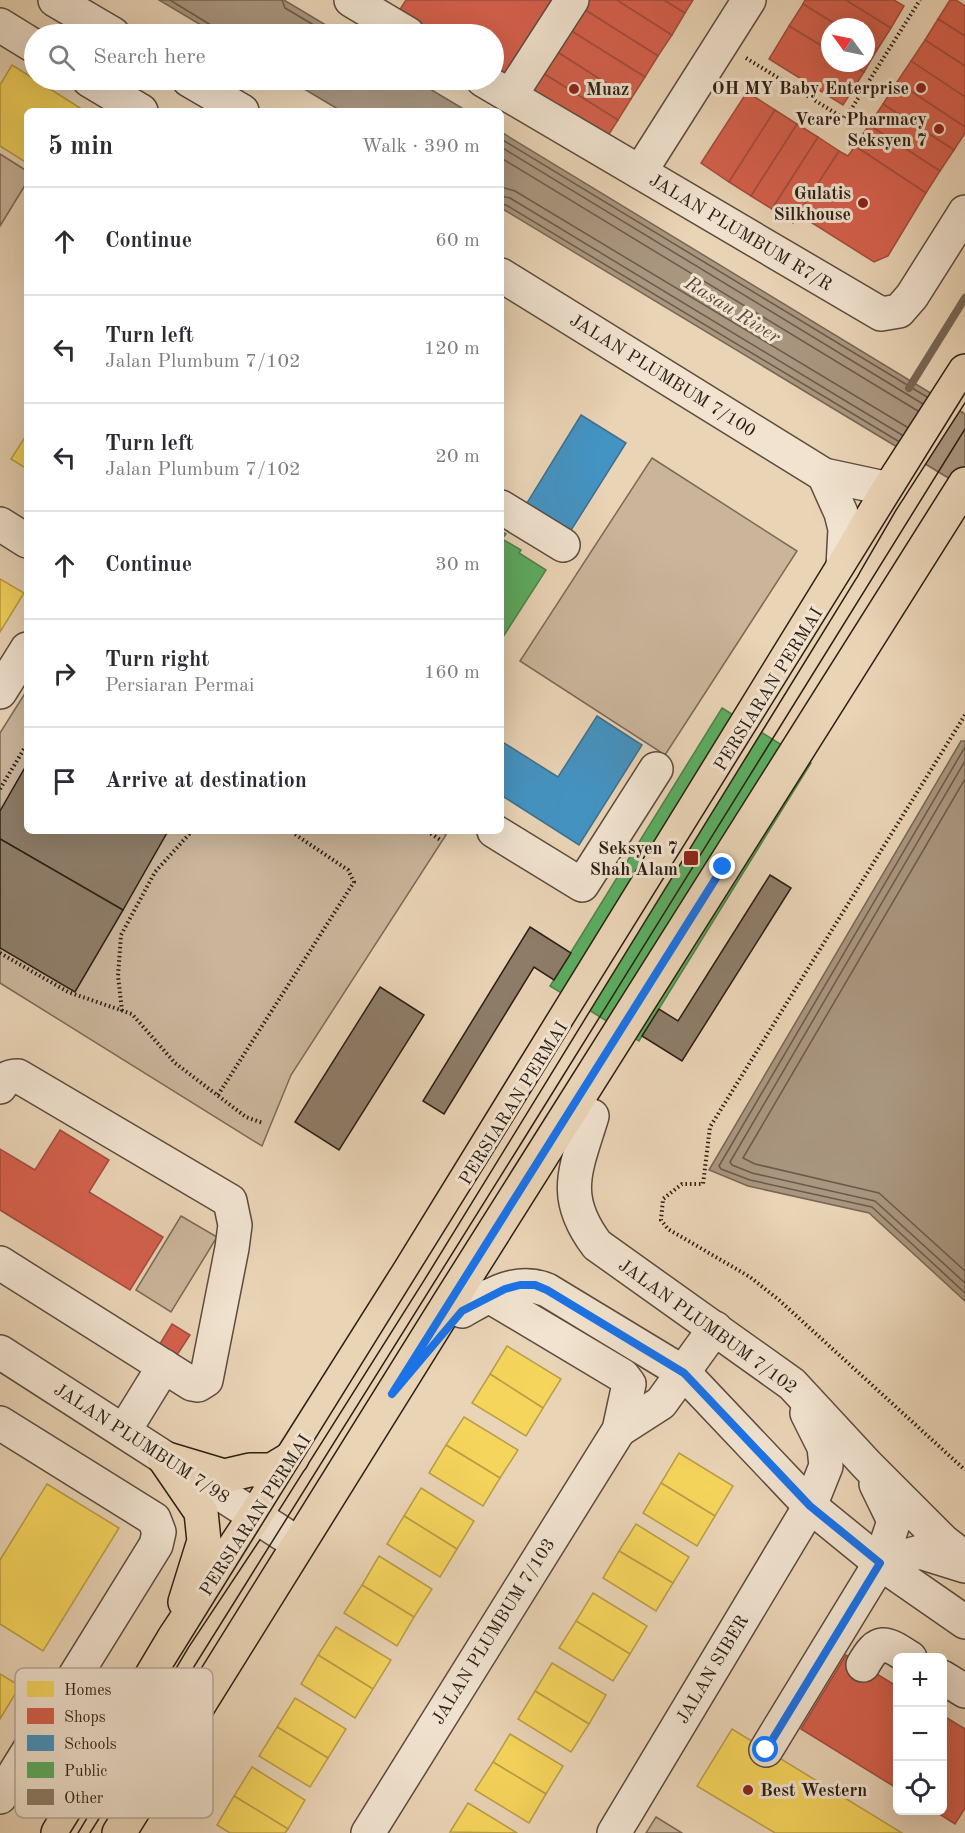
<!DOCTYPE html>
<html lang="en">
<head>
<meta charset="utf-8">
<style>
	body { margin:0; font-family:"Old Standard TT",serif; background:#f7f7f7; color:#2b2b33 }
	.controls { position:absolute; right:18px; bottom:18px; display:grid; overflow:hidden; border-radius:9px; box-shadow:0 6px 24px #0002 }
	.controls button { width:54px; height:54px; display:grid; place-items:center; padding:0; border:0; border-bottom:2px solid #e1e1e2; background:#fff; color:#2b2b33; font:30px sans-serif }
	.compass { position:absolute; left:821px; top:18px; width:54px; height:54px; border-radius:50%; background:#fff; box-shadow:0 6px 24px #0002; rotate:303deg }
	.stop { position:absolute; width:18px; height:18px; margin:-14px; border:4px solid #1a73e8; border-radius:50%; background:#fff }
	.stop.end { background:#1a73e8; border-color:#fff; box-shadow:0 2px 6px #0008 }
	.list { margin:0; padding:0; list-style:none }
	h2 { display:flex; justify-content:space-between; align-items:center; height:78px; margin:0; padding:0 24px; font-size:26px }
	h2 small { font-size:20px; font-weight:400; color:#7c7c81 }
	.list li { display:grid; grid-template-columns:39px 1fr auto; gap:18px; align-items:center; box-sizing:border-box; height:108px; padding:0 24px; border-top:2px solid #e1e1e2 }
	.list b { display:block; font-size:22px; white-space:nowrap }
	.list p { margin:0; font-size:20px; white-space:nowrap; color:#7c7c81 }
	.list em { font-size:20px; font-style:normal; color:#7c7c81 }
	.icon { flex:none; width:33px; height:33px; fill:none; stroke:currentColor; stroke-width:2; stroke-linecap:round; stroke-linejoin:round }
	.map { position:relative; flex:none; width:965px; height:1833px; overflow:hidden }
	.search { position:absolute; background:#fff; box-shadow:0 6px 24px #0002; left:24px; top:24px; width:480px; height:66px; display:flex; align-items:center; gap:15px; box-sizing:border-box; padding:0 21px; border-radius:33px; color:#7c7c81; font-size:22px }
	.panel { position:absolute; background:#fff; box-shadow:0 6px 24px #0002; left:24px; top:108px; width:480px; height:726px; border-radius:9px }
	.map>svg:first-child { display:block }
</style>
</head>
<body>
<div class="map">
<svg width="965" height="1833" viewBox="0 0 965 1833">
	<rect width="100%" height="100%" fill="#ead4b6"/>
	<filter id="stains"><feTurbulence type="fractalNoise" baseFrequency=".00333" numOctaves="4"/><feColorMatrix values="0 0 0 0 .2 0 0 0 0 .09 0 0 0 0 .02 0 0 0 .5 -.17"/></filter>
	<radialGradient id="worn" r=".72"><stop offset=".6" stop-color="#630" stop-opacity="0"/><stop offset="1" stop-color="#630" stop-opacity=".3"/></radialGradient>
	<g fill="#cab59b" stroke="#7a6a58" stroke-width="1.5">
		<polygon points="0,154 27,171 27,182 0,226"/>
		<polygon points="652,458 797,551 665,755 520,661"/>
		<polygon points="27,690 27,831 440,831 446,835 291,1075 262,1146 0,983 0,733"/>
		<polygon points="181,1216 217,1237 171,1312 136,1290"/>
		<polygon points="656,1817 682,1833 646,1833"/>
	</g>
	<g fill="#a9967f" stroke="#765" stroke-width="1.5">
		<polygon points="159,0 284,0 341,34 216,34"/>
		<polygon points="289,80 415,80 467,111 341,111"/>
		<polygon points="501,132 965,414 965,488 501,208"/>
		<polygon points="961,741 965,741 965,1301 869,1213 748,1186 709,1170"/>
	</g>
	<g fill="#f6d55c" stroke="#b99e47" stroke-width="1.5">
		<polygon points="12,65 85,111 27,111 27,163 0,146 0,85"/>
		<polygon points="27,434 27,469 11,459"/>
		<polygon points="0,579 24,593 0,632"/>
		<polygon points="507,1346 561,1379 543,1408 490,1374"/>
		<polygon points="490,1374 543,1408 526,1436 472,1403"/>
		<polygon points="464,1417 518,1450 500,1478 446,1445"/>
		<polygon points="446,1445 500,1478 483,1506 429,1473"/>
		<polygon points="679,1453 733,1486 715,1516 661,1483"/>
		<polygon points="661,1483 715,1516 697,1546 643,1513"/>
		<polygon points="47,1484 119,1528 43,1651 0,1624 0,1560"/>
		<polygon points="421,1488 474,1521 457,1549 404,1516"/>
		<polygon points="404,1516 457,1549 440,1577 387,1544"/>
		<polygon points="636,1524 689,1557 673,1583 619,1551"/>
		<polygon points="619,1551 673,1583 656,1611 603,1578"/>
		<polygon points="379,1556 432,1589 414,1617 362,1585"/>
		<polygon points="362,1585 414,1617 397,1646 344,1613"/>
		<polygon points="593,1593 647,1626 630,1654 576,1621"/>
		<polygon points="576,1621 630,1654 613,1681 559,1648"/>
		<polygon points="336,1627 391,1660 373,1689 318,1655"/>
		<polygon points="318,1655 373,1689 355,1718 301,1684"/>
		<polygon points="552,1663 606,1695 589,1724 535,1691"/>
		<polygon points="0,1674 20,1686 0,1719"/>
		<polygon points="535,1691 589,1724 571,1752 518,1719"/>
		<polygon points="295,1698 346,1729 328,1758 277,1727"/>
		<polygon points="277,1727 328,1758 310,1787 259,1756"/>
		<polygon points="732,1729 902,1833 775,1833 697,1786"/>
		<polygon points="510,1734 563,1766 546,1794 493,1762"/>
		<polygon points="493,1762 546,1794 529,1823 475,1790"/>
		<polygon points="252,1767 305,1800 288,1829 234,1796"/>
		<polygon points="234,1796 288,1829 285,1833 230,1833 217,1825"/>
		<polygon points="468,1803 517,1833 450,1832"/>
	</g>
	<g fill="#d6604d" stroke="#a34c3c" stroke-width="1.5">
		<polygon points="406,0 552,0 502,79 494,74 494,34 430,34 397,14"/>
		<polygon points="582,0 617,0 672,35 658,56 579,6"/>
		<polygon points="617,0 664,0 685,13 672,35"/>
		<polygon points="664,0 693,0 685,13"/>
		<polygon points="805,0 846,0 891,28 877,50 866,43 866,27 840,27 803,4"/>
		<polygon points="846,0 894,0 904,6 891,28"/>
		<polygon points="950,0 956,0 965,6 965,36 938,19"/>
		<polygon points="803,4 840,27 830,27 830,51 789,26"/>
		<polygon points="579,6 658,56 645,77 565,27"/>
		<polygon points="938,19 965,36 965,66 925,40"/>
		<polygon points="789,26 830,51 830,63 849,63 864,72 843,105 769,59"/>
		<polygon points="565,27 645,77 631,99 551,48"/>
		<polygon points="925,40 965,66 965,97 911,61"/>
		<polygon points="866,43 877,50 864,72 849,63 866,63"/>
		<polygon points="551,48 631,99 618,120 538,70"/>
		<polygon points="911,61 965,97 965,127 897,82"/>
		<polygon points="538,70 618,120 604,142 525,92"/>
		<polygon points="897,82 965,127 965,133 954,150 883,104"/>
		<polygon points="747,92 775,110 729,182 701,163"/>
		<polygon points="883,104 954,150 940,171 869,125"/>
		<polygon points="775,110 797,124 751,196 729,182"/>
		<polygon points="797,124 818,137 772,209 751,196"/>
		<polygon points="869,125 940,171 926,193 855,146"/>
		<polygon points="818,137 839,151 793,223 772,209"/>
		<polygon points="855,146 926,193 888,256 874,262 798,214 839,151 848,156"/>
		<polygon points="60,1130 109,1160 89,1192 163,1237 130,1290 0,1210 0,1149 35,1170"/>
		<polygon points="172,1324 190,1335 175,1358 158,1347"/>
		<polygon points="846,1655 898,1687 898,1789 801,1729"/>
		<polygon points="942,1715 965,1729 965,1808 955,1824 933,1810 942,1810"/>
	</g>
	<g fill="#4393c3" stroke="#3c708f" stroke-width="1.5">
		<polygon points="581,415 626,443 563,543 519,516"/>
		<polygon points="597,716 642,745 579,845 501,795 501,741 558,777"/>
	</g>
	<g fill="#5aae61" stroke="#4c834a" stroke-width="1.5">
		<polygon points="501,531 506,534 502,539 521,550 519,553 546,570 501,640"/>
		<polygon points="722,708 811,763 639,1041 550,986"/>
	</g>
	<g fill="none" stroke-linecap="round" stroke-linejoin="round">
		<g stroke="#6a5a4a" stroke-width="1.5">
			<polyline points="170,0 214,27 218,34"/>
			<polyline points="282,0 285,8 329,34"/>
			<polyline points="501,139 927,397"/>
			<polyline points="501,147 923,404"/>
			<polyline points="501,158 918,411"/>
			<polyline points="501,187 515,191 907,427"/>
			<polyline points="501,196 510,198 902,435"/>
			<polyline points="501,204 506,205 898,441"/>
			<polyline points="965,747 719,1166 721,1169 750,1180 872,1207 965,1293"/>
			<polyline points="965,761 730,1162 732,1165 752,1173 875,1201 965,1283"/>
			<polyline points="965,779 743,1158 755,1164 879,1193 965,1271"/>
		</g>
		<polyline stroke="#765" stroke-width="8" points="909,388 965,298"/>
	</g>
	<g fill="#8e7d69" stroke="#2b1f15" stroke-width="1.5">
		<polygon points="27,764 27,831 168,831 123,910 0,839 0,811"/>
		<polygon points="0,839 123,910 75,992 0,948"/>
		<polygon points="770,875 791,888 682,1061 642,1036 659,1009 678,1021"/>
		<polygon points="530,927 571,953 554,980 534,967 444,1114 423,1101"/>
		<polygon points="380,987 424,1015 339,1150 295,1122"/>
	</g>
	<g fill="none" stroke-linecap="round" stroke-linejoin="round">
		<defs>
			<g id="minor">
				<polyline points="55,0 113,34"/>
				<polyline points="351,0 408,34"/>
				<polyline points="0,25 34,46"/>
				<polyline points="89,80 141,111"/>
				<polyline points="189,80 242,111"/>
				<polyline points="483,80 881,314 899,311 912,296 965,212"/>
				<polyline points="510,96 572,0"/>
				<polyline points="640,172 749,0"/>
				<polyline points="501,275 824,475 889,489"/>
				<polyline points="824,475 841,513 845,529 843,567"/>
				<polyline points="501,507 563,545"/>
				<polyline points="0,524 27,541"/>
				<polyline points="0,692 27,649"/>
				<polyline points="494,831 582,885 656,769"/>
				<path d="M0,1087C5,1079 8,1076 18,1076L230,1201L235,1225L232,1248L206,1380L198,1385L192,1384L0,1263"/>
				<path d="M592,1116C576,1169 560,1196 597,1245L792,1384L867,1465L943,1541L965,1558"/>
				<path d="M462,1311C489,1296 516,1277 547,1290L684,1373L810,1506L880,1563L965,1622"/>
				<polyline points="0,1352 283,1534"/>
				<polyline points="0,1423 154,1519 159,1532 156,1545 0,1797"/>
				<polyline points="619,1430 661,1403 715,1328"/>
				<polyline points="124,1431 164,1366"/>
				<polyline points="880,1563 920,1552 965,1566"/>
				<path d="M863,1665C879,1637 885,1642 910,1658"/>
				<polyline points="942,1677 965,1691"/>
				<polyline points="766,1750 880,1563 894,1521 876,1484"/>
				<polyline points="368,1833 619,1430 629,1384 623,1376 489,1296"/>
				<polyline points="614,1833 810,1506 826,1466 824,1447 807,1413"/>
			</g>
			<g id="major">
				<polyline points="164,1458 201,1512 204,1541 185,1602"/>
				<polyline points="164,1458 224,1476 250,1470 272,1470 292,1458"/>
				<polyline points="58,1833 174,1638 255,1516 409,1272 843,567 882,500 965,371"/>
				<polyline points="119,1833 449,1303 965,484"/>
			</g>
		</defs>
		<use href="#minor" stroke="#5b4c3d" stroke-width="36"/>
		<use href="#major" stroke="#2b1f15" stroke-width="36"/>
		<g stroke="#2b1f15" stroke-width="4" stroke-dasharray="1.5 3" stroke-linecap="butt">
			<polyline points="746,58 845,119 920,0"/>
			<polyline points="965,715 710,1127 703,1184 682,1184 663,1199 661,1220 668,1229 750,1277 779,1300 965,1470"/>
			<polyline points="0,789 27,744"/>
			<polyline points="427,831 442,841"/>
			<polyline points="0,953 68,992 132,1014 175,1063 246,1117 263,1123"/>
			<polyline points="122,1011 118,976 121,935 155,872 192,831"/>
			<polyline points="218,1095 354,882 348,870 290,831"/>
		</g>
		<use href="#minor" stroke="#f1e3d0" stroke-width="33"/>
		<use href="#major" stroke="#ead4b6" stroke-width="33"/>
		<g stroke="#2b1f15" stroke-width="1.5">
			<polyline points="70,1833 965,393"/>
			<polyline points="90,1833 522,1142 965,429"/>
		</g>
	</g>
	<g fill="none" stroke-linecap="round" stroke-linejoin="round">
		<polyline stroke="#1a73e8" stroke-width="8" points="723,867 392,1394 462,1311 505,1289 520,1285 535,1285 547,1290 684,1373 810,1506 880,1563 766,1750"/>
	</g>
	<g fill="#8f2418" stroke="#f1e3d0" stroke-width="2">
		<circle cx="921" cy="88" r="6"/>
		<circle cx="574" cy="89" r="6"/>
		<circle cx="939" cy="129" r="6"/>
		<circle cx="863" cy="203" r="6"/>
		<rect x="683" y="850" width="16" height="16" rx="3"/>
		<circle cx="748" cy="1790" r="6"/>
	</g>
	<g text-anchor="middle" stroke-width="6" stroke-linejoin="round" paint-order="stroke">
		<g font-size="18" font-weight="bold" fill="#2b1f15" stroke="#f1e3d0" text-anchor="end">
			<text x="909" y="94">OH MY Baby Enterprise</text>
			<text x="586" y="95" text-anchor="start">Muaz</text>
			<text x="927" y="125">Vcare Pharmacy<tspan x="927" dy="21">Seksyen 7</tspan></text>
			<text x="851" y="199">Gulatis<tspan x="851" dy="21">Silkhouse</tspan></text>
			<text x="678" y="854">Seksyen 7<tspan x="678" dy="21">Shah Alam</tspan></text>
			<text x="760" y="1796" text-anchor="start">Best Western</text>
		</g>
		<g font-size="18" fill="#2b1f15" stroke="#f1e3d0">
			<text transform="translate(741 232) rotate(31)" y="6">JALAN PLUMBUM R7/R</text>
			<text transform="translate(663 375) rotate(32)" y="6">JALAN PLUMBUM 7/100</text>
			<text transform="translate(768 689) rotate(-58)" y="6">PERSIARAN PERMAI</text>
			<text transform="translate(513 1103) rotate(-58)" y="6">PERSIARAN PERMAI</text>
			<text transform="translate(708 1326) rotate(36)" y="6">JALAN PLUMBUM 7/102</text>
			<text transform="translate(142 1443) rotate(33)" y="6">JALAN PLUMBUM 7/98</text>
			<text transform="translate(255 1515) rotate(-57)" y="6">PERSIARAN PERMAI</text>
			<text transform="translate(493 1631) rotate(-58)" y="6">JALAN PLUMBUM 7/103</text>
			<text transform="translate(712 1669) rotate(-59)" y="6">JALAN SIBER</text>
		</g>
		<g font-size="20" font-style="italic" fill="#57493a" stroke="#f1e3d0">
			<text transform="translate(733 309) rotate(32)" y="7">Rasau River</text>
		</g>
	</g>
	<rect x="15" y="1668" width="198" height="150" rx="9" fill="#f1e3d0" stroke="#b6a898" stroke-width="1.5"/>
	<rect x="27" y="1681" width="27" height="16" fill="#f6d55c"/>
	<rect x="27" y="1708" width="27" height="16" fill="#d6604d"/>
	<rect x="27" y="1735" width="27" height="16" fill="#4393c3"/>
	<rect x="27" y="1762" width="27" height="16" fill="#5aae61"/>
	<rect x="27" y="1789" width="27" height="16" fill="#8e7d69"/>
	<g font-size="16" fill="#2b1f15">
		<text x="64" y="1695">Homes</text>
		<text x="64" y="1722">Shops</text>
		<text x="64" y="1749">Schools</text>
		<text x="64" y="1776">Public</text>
		<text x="64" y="1803">Other</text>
	</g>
	<rect width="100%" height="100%" filter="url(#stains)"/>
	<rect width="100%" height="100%" fill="url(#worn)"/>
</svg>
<div class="controls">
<button>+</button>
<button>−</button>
<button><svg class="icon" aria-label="locate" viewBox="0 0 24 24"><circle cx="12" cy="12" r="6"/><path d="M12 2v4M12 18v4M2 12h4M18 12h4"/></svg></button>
</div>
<svg class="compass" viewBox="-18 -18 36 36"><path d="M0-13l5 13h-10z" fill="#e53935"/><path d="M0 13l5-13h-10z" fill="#7c7c81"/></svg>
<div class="stop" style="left:766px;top:1750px"></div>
<div class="stop end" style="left:723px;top:867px"></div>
<div class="search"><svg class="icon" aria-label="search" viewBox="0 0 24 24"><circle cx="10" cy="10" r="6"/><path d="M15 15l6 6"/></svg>Search here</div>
<section class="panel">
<h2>5 min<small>Walk · 390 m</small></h2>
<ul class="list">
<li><svg class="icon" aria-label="ahead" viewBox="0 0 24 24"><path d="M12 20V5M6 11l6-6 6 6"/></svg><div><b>Continue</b></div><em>60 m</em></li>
<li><svg class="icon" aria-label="left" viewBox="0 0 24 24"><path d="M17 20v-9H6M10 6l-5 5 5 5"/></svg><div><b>Turn left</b><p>Jalan Plumbum 7/102</p></div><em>120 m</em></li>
<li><svg class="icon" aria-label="left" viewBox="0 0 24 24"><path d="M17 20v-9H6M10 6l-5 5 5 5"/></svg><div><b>Turn left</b><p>Jalan Plumbum 7/102</p></div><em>20 m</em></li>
<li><svg class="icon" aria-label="ahead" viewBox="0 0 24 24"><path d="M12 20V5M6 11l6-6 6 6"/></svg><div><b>Continue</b></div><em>30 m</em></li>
<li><svg class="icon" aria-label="right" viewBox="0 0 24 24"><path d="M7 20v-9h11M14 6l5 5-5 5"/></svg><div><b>Turn right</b><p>Persiaran Permai</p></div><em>160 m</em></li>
<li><svg class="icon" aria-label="arrive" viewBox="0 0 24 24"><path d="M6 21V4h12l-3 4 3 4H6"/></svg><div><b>Arrive at destination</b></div></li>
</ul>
</section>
</div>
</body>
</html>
